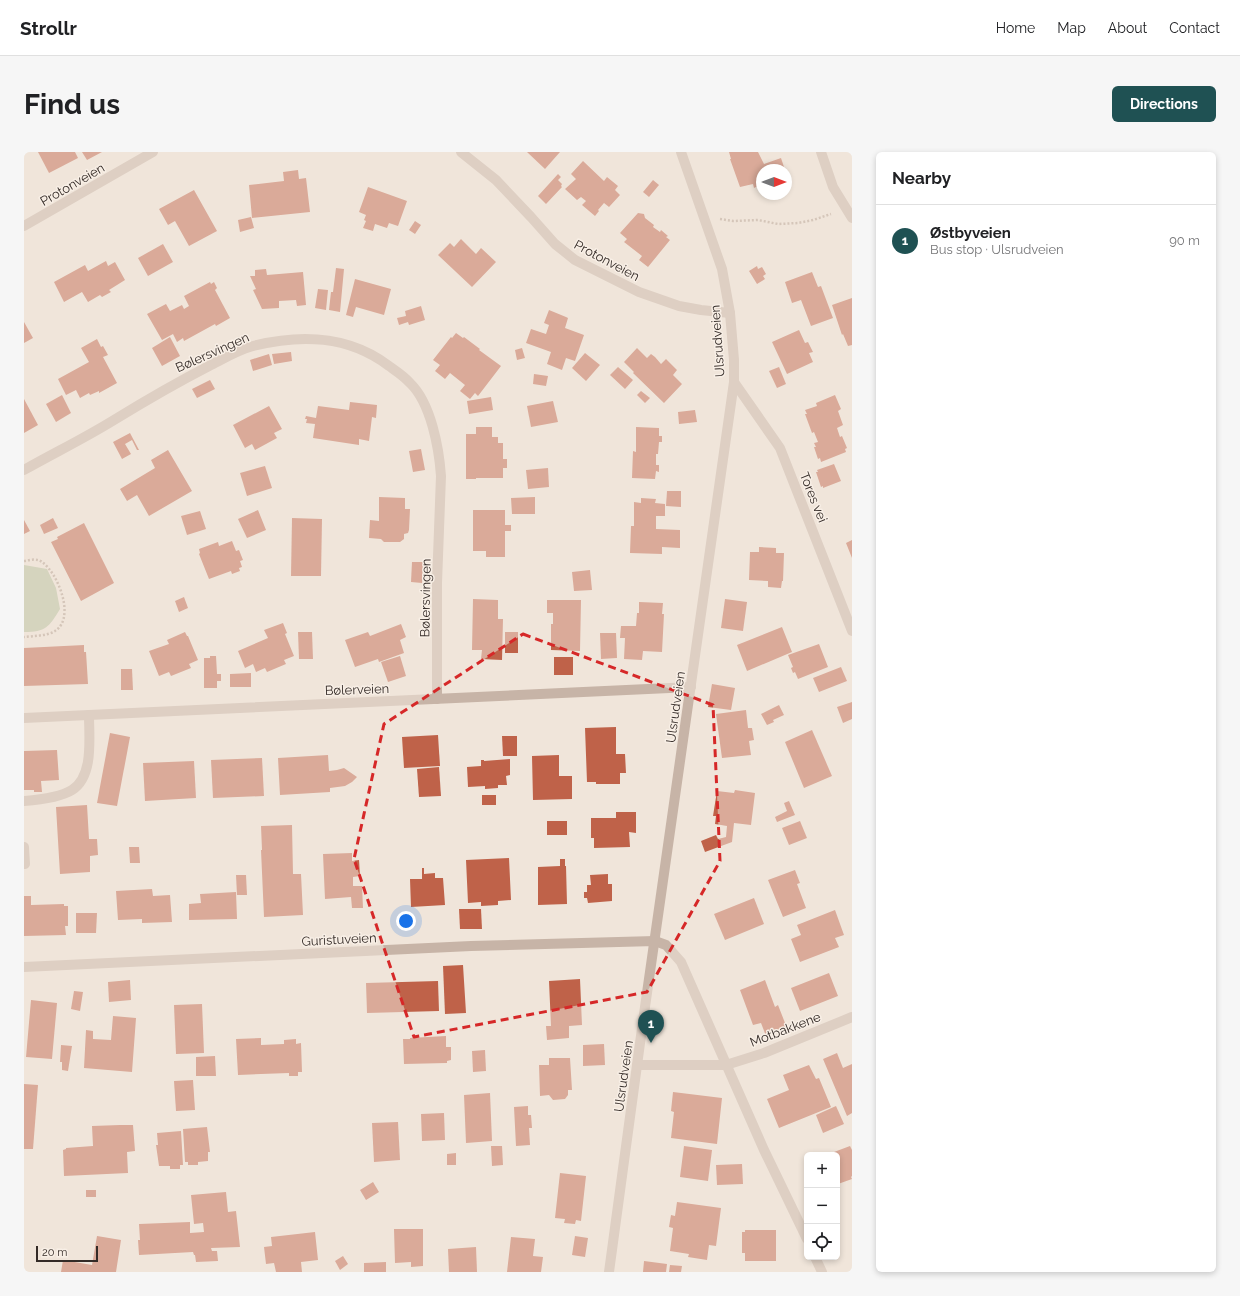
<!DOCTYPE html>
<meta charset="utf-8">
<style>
:root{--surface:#fff;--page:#f6f6f6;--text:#202124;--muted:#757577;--line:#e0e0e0;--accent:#1f5153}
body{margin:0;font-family:Raleway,sans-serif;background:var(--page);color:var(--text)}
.controls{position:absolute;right:12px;bottom:12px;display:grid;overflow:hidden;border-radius:6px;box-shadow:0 2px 6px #0003}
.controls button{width:36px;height:36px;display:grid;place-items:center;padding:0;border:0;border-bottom:1px solid var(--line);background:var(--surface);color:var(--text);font:20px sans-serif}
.compass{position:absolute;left:732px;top:12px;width:36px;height:36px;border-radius:50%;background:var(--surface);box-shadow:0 2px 6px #0003;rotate:90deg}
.scale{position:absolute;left:12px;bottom:10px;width:62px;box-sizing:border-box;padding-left:4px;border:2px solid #342b27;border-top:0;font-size:11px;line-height:14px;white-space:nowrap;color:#342b27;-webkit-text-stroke:3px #f8efe6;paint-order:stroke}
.you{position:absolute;left:382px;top:769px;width:14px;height:14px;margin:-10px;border:3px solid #fff;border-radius:50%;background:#1a73e8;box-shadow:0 0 0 6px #1a73e833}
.badge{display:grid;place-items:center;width:26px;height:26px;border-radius:50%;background:var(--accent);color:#fff;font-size:13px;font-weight:700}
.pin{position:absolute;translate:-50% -33px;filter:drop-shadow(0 1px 2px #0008)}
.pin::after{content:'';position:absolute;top:21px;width:14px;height:12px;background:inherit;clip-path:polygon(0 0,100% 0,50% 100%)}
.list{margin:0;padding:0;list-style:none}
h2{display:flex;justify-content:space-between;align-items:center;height:52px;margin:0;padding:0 16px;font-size:17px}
h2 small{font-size:13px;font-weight:400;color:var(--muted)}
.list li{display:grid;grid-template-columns:26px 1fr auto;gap:12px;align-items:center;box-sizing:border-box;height:72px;padding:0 16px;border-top:1px solid var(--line)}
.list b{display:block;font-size:15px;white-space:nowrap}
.list p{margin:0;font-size:13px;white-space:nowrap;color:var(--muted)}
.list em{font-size:13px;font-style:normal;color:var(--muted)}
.icon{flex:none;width:22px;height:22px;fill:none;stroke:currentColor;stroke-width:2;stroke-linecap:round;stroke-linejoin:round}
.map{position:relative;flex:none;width:828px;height:1120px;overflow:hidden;border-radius:6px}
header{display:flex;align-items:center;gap:24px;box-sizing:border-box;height:56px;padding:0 20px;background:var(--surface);border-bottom:1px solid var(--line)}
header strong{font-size:19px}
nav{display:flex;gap:22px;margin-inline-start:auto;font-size:14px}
.intro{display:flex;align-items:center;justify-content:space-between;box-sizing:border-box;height:96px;padding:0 24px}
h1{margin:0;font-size:28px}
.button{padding:10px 18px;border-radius:6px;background:var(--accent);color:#fff;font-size:14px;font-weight:700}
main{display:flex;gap:24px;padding:0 24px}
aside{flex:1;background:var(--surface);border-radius:6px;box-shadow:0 2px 6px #0003}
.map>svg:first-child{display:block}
</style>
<header>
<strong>Strollr</strong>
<nav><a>Home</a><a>Map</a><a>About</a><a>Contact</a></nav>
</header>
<div class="intro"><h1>Find us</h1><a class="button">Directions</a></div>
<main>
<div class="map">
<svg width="828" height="1120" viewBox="0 0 828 1120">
<rect width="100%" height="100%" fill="#f0e5da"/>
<!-- green -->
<path fill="#b3be9b" d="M0,413L23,417L32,436L36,457C25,475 22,480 0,480Z"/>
<!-- building -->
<g fill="#bf6249">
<path d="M14,0H51L54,6L25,21Z"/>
<path d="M58,0H78L63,8Z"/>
<path d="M503,0H536L521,17Z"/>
<path d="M705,0H734L740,12L757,6L761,18H738V28L733,30L734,34L730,36L729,32L716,35L706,7H707Z"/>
<path d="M559,9L580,29L583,25L594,34L591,38L596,43L585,55L580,51L574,58L575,59L571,64L558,53L562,49L557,45L553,48L541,37L552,27L547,22Z"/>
<path d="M274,18L275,27L282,26L286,60L228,66L225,33L260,29L259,20Z"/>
<path d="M534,22L537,25L534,28L538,32L537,34L538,35L522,52L514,44Z"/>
<path d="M629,28L635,33L625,45L619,40Z"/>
<path d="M344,35L383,49L374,74L365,71L363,76L351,72L349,79L339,76L342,69L340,68L342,63L335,60Z"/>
<path d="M170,38L193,79L165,94L151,69L144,73L135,57Z"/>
<path d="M614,61L620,62L621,66L630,73L629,75L636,80L637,78L644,84L642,85L646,88L624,115L615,108L618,104L600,90L603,87L596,81Z"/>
<path d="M227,65L230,76L216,80L214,68Z"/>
<path d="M391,69L397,73L391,82L385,78Z"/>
<path d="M437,87L452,102L457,96L472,110L448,135L414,103L426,91L430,95Z"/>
<path d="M139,92L149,110L124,124L114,106Z"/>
<path d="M82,109L84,114L91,110L101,128L85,138L87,140L78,145L76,143L64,150L58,140L40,150L30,130L61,113L64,119Z"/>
<path d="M733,114L734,117L738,115L742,122L739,124L741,127L733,132L725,119Z"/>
<path d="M312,116L320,117L316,160L305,158L307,140H309Z"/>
<path d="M242,117L243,123L279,120L282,153L273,154L272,148L255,149V156L238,157L229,138L232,137L226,124H231V118Z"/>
<path d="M788,120L794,135L797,134L809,166L787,174L777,148L768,151L761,130Z"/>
<path d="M331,127L367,137L360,163L332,155L329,165L322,163Z"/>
<path d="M186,130L187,132L190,130L193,136L191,138L206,166L192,174L191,172L160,189L159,186L153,190L149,182L138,188L123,162L142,152L146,159L158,153L160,157L165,154L160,144Z"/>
<path d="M294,137L304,138L302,158L291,156Z"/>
<path d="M828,146V193L824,194L819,182L818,183L808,153Z"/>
<path d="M397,154L401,168L385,173L384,170L375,173L373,166L382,164L381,159Z"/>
<path d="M525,158L542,165L544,166L541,176L560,183L551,209L542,206L538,218L523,212L527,200L502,191L507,177L522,182L525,173L520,171Z"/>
<path d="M0,170L9,186L0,191Z"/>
<path d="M775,178L781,191L784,190L789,200L785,201L789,210L763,222L748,190Z"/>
<path d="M432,181L439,186L440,185L456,197L455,198L477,214L454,244L451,241L446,247L436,239L441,233L426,221L421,227L411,219L416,213L409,208L427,185L428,186Z"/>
<path d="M146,185L156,204L138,214L128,196Z"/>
<path d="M73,187L77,195L79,194L84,203L79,205L93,231L75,241V239L66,243L65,241L56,246L52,238L42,243L34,227L65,210L57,196Z"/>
<path d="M498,196L501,206L493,208L491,198Z"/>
<path d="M613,196L623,206L627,202L631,205L637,212L642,207L653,218L649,223L658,232L640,251L609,221L610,220L600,210Z"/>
<path d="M267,200L268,209L250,212L248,202Z"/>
<path d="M561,201L576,213L562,229L548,216Z"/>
<path d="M245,202L248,213L229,219L226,208Z"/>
<path d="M594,215L609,228L601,237L586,223Z"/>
<path d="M755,215L762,232L753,236L745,219Z"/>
<path d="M510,222L524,224L522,234L509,232Z"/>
<path d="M186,228L191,237L173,246L168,237Z"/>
<path d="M617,239L626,246L621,251L613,243Z"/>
<path d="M38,243L47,261L32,270L22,252Z"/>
<path d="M811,243L817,257L814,259L819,273L813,276L816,285L818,284L823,296L821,297L822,300L797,310L796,306L794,307L790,295H792L790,291L794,290L790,280L788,281L781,262H783L781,258L793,254L792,251Z"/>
<path d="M467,245L469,258L445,262L443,249Z"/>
<path d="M0,247L14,273L0,281Z"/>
<path d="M529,249L534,270L507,275L503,254Z"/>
<path d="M326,250L353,253L352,266L348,265L345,289L335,287V293L289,286L291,272L282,271L283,267H281L282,264L292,266L294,254L325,258Z"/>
<path d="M245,254L258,277L250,281L253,286L231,298L228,292L221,296L209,273Z"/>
<path d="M671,258L673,270L655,272L654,260Z"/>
<path d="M452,275H468V285H474V291H479V307H483V316H479V326H452V327H442V282H452Z"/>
<path d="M612,275L635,276V284H638V290H635L634,302H632V313H635V320L632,319L631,327L608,326L609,299L612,300Z"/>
<path d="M106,281L115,298H113L108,288L101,292L107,302L98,307L89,290Z"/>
<path d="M397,297L401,318L389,320L385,299Z"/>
<path d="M144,298L168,339L125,364L113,343L103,349L96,337L131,316L127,308Z"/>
<path d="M810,312L817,329L799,336V334L797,335L792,320H794L793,318Z"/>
<path d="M241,314L248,336L223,344L216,321Z"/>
<path d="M524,316L525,335L504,337L502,318Z"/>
<path d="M643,339H657V355L642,354Z"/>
<path d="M355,345L381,346V357H386L385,378L384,381L380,382V387L376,390H360L357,387L345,386L346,368L355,369Z"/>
<path d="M511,345V362H488L487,346Z"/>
<path d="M617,346L632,347L631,351L641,352V364H632V377L656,378V396L638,395V402L606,401L607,374H610V350L617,351Z"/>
<path d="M234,358L242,378L223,386L214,367Z"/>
<path d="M449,358H481V373H487V379H475H481V405H462V399H449Z"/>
<path d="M176,359L182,377L163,383L157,364Z"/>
<path d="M29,366L34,376L20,382L16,373Z"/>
<path d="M268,366L298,367L297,424H267Z"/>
<path d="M0,368L6,379L0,382Z"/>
<path d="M60,371L90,431L57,449L27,390L34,387L33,385Z"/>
<path d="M828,388V406L822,391Z"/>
<path d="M208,389L212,399L215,398L219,408L216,409L218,415L215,416L216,419L208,422L207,419L185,427L175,402L176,401L175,397L194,390L195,394Z"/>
<path d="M735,395L752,396V401H760L759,429H758L757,436L744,435V429L725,428L726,400H735Z"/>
<path d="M388,410H399L398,431L387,430Z"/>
<path d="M566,418L568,438L550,439L548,420Z"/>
<path d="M160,445L164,456L155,460L151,449Z"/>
<path d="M449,447L474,448V467H479L478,508L457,507L458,498H448Z"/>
<path d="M701,447L723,450L719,479L697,476Z"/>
<path d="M523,448H557L556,499L527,498V472H529V461H523Z"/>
<path d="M615,450L639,451L638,462H640L638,500L619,499L618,508L600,507L601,486H596L597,474H612L613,461H615Z"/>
<path d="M259,471L263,481L261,482L270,504L260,508L262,512L243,520L241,516L232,520L229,512L221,516L214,499L244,486L240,478Z"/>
<path d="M377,472L382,485L376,488L380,501L355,510L354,507L331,515L321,488L344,480L346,484Z"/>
<path d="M758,475L768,500L723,519L713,493Z"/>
<path d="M161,480L163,484H164L174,508L165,512L167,516L147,524L145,520L135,524L125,499L145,492L143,488Z"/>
<path d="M274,480H288L289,507H275Z"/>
<rect x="481" y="480" width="13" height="21"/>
<path d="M576,481H592L593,506L577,507Z"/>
<path d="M795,492L804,515L774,527L771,520L769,521L767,516L769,515L764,503Z"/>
<path d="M60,493V500H62L64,532L0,534V496Z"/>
<path d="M186,504H192L193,522H197V529H193V536H180V506H186Z"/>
<path d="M376,504L382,524L364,530L357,510Z"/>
<rect x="530" y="505" width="19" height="18"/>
<path d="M817,515L823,529L795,540L789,526Z"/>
<path d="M97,517H108L109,538H97Z"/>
<path d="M227,521V535H206V522Z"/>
<path d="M688,532L711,536L707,558L684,555Z"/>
<path d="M828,550V567L819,571L813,555Z"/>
<path d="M755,553L760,563L749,568L750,570L743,573L737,562Z"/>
<path d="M722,558L724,576H728L730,588L725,589L727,603L698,606L692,562Z"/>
<path d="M592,575V602H601L602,621H596V632H572V630H563L561,576Z"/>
<path d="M788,578L808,624L780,636L761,590Z"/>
<path d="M86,581L106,585L93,654L73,651Z"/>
<path d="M414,583L416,614L380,616L378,585Z"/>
<path d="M478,584H493V604H479Z"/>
<path d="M33,598L35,628L17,629L18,640H10V638H0V599Z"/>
<path d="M304,603L305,619L313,618L320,616L333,625L328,630L321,634L306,636V640L256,643L254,606Z"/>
<path d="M535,603V624H548V647L509,648L508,604Z"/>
<path d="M238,606L240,644L189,646L187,608Z"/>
<path d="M486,607V623L482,624L483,633H474V636L461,637V634L444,635L443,615L457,614V608H460V609Z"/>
<path d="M170,609L172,646L121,649L119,611Z"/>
<path d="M415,615L417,644L395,645L393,617Z"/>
<path d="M711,638L731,641L727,673L710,671L708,690L681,700L677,689L692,683L694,687L702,685L703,674L691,672L692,664H689L693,639L710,641Z"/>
<rect x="458" y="643" width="14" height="10"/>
<path d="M765,649L771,663L753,670L751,665L763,659L760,651Z"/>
<path d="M63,653L65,687H73L74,703L66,704V720L36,722L32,655Z"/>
<path d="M592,660H612V681L605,680L606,695L570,696V686H567V666H592Z"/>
<rect x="523" y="669" width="20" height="14"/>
<path d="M776,669L783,686L765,693L758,676Z"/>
<path d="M268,673L269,722H277L279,763L240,765L237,698H238L237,674Z"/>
<path d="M105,695H115L116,711H106Z"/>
<path d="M328,701V709L335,708L336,724L329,725V734H338L339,756H328L327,745L301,747L299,702Z"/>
<path d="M485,706L487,748L474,749V753L457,754V750L444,751L442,708Z"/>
<path d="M536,707H541V714H542L543,752L514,753V715L536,714Z"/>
<path d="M398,716H400V722L411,721V726H419L421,753L387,755L386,727H398Z"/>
<path d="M771,718L776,731L773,732L782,756L759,765L744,728Z"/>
<path d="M584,722V732H588V749L564,751L563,746H560V740H563V733H567L566,723Z"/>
<path d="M212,723H222L223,743H213Z"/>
<path d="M128,737L129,744L146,743L148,770L118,771V767L94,768L92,739Z"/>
<path d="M212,740L213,767L165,768V752L177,751L176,742Z"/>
<path d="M0,744H7V753L40,752V754H44V774H41L42,783L0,784Z"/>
<path d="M730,746L740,772L701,788L690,762Z"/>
<path d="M435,757H457L458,777H436Z"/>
<path d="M811,758L820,783L811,786L815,795L776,810L767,787L777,783L773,773Z"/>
<path d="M52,761H73L72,781H52Z"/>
<path d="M439,813L442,861L421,862L419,814Z"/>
<path d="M805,821L814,844L776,859L767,836Z"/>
<path d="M556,827L558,873L545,874V886L523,888L522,874H527L525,829Z"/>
<path d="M106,828L107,848L85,850L84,830Z"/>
<path d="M741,828L751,855L754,853L763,876L742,884L737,871L729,873L716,838Z"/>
<path d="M414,829L415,859L343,861L342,831Z"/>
<path d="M50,839L59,840L56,859L47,857Z"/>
<path d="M7,848L33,851L28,907L2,905Z"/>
<path d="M178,852L180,901L152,902L150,853Z"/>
<path d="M89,864L112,866L108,920L60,916L62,878L69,879V887L87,888Z"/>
<path d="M422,884V895H427V908L423,909V911L380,912L379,887H386V886Z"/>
<path d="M237,886V893L260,892V888L272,887V892L277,891L278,920H274V924H265V921L214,923L212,887Z"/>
<path d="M580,892L581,913L559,914V893Z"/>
<path d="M37,893L48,894L44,919L38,918V910H36Z"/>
<path d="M461,898L462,919L449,920L448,899Z"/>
<path d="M813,901L819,916L828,912V961L823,964L799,907Z"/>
<path d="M191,904L192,924H172V905Z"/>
<path d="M525,906H546L548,938H544V943L541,947L529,948L525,943L516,944L515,913H525Z"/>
<path d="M785,913L792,927L795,926L807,955L755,976L743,947L765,938L759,923Z"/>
<path d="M169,928L171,958L152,959L150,929Z"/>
<path d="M0,932L14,933L9,997H0Z"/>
<path d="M649,940L698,946L693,992L647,986L650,960L647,959Z"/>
<path d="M466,941L468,989L442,991L440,943Z"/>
<path d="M504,954V963H507L508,976H505L506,993L492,994L490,955Z"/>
<path d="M812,954L820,972L799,981L792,963Z"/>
<path d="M420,961L421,988L398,989L397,962Z"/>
<path d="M374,970L376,1008L350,1010L348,971Z"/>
<path d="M96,973H109L111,999L103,1000L104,1021L40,1024L39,998L42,997V996L69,994L68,974Z"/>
<path d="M183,975L186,1000H184V1009L174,1010V1013H164V1010H161L159,977Z"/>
<path d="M157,979L159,1013H156V1017H146V1014H135L132,993H134L133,981Z"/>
<path d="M467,994H478L479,1013L468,1014Z"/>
<path d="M660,994L688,998L684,1029L656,1025Z"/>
<path d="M826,994L828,998V1024L827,1025L828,1027L814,1032L813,1029V1003H802Z"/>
<path d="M432,1001V1013H423V1002Z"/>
<path d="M718,1012L719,1032L693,1033L692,1013Z"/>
<path d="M536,1021L562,1024L557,1069L552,1068L551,1072L540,1071L541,1067L531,1066Z"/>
<path d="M349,1030L355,1040L342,1048L336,1038Z"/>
<rect x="62" y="1038" width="10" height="7"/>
<path d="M202,1040L204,1060L212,1059L216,1095L187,1096L188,1099H193L194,1109L172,1110L171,1103H170L169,1100L115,1103L114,1088H116L115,1072L166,1070V1081L180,1080L179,1071L170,1072L167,1043Z"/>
<path d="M653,1050L697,1056L692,1094L685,1093L683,1108L664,1105L665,1102L646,1099L649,1076L645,1075L647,1063L651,1064Z"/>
<path d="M370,1077H399V1114L387,1115V1110L371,1111Z"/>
<path d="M721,1078H752V1109H721V1101H718V1080H721Z"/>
<path d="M291,1080L294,1108L277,1110L278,1120H252L250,1111L242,1112L240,1095L248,1094L247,1085Z"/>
<path d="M73,1084L97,1088L92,1120H37L39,1108L68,1113Z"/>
<path d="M551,1084L564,1086L561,1105L548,1103Z"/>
<path d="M487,1085L511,1087L509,1104L519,1105L517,1120H483Z"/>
<path d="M452,1095L453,1120H425L424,1097Z"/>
<path d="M319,1104L324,1112L316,1118L311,1109Z"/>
<path d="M620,1109L643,1112L642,1120H619Z"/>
<path d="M362,1110V1120H340V1111Z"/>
<path d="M646,1113L658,1114L657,1120H645Z"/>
</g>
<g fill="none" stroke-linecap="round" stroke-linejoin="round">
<!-- path -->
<g stroke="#b39f91" stroke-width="2.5" stroke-dasharray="2 2" stroke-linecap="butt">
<path d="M696,67L709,69L734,68L754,72L774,71L789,68L807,62"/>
<path d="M0,409C6,408 13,406 18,410C34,421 52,466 31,479C23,484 9,484 0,485"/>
</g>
<!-- service -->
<g stroke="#c7b4a7" stroke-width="10">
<path d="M710,230L756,296L828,479"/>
<path d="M0,649C13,648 37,645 48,638C70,624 65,586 65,563"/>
<path d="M0,695L1,712"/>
<path d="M613,913H702L740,901L828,865"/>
</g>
<!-- minor -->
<g stroke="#c7b4a7" stroke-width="10">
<path d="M437,0L472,28L507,65L531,92L551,108L615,140L655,154L677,158L706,161"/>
<path d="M797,0L809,35L828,66"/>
<path d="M0,74L129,0"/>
<path d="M0,318C30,301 61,286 90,268C121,249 152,231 185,214C199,207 214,198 229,194C277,182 324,183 365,214C372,219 380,224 386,231C407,251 415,296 417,324L413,431V547"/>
<path d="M0,566L667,535"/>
<path d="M0,815L447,794L631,789L642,793L657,810L740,998L783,1087"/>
<path d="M791,1105L798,1120"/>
<path d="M585,1120L619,869L710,230V208L706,161L698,117L657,0"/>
</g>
</g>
<!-- marked area -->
<path d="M0 0H828V1120H0ZM499,482L689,553L696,709L623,840L390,885L330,707L360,572Z" fill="#f0e5da" fill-opacity=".55" fill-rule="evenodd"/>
<path fill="none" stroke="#d62828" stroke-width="3" stroke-dasharray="8 5" stroke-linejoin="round" d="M499,482L689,553L696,709L623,840L390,885L330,707L360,572Z"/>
<g text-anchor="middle" stroke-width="3" stroke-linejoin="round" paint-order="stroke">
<!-- street labels -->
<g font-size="13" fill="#342b27" stroke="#f8efe6">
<text transform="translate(48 32) rotate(-30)" y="5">Protonveien</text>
<text transform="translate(583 108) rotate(28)" y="5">Protonveien</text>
<text transform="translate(693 189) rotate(-94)" y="5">Ulsrudveien</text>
<text transform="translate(188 200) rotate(-24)" y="5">Bølersvingen</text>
<text transform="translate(790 345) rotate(68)" y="5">Tores vei</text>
<text transform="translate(401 446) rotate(-89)" y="5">Bølersvingen</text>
<text transform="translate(333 537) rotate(-2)" y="5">Bølerveien</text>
<text transform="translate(651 555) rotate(-82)" y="5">Ulsrudveien</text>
<text transform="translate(315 787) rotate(-3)" y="5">Guristuveien</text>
<text transform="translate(761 877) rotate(-21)" y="5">Motbakkene</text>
<text transform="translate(599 924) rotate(-82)" y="5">Ulsrudveien</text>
</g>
</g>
</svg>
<div class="controls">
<button>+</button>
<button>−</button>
<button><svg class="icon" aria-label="locate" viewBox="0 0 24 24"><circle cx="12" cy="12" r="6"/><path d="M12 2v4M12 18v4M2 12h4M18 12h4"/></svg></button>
</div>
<svg class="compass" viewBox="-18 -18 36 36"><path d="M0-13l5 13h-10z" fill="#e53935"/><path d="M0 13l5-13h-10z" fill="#757577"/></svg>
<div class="scale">20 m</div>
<div class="you"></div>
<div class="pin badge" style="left:627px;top:891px">1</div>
</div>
<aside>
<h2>Nearby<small></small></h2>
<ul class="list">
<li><span class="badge">1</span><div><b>Østbyveien</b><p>Bus stop · Ulsrudveien</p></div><em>90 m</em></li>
</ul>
</aside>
</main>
